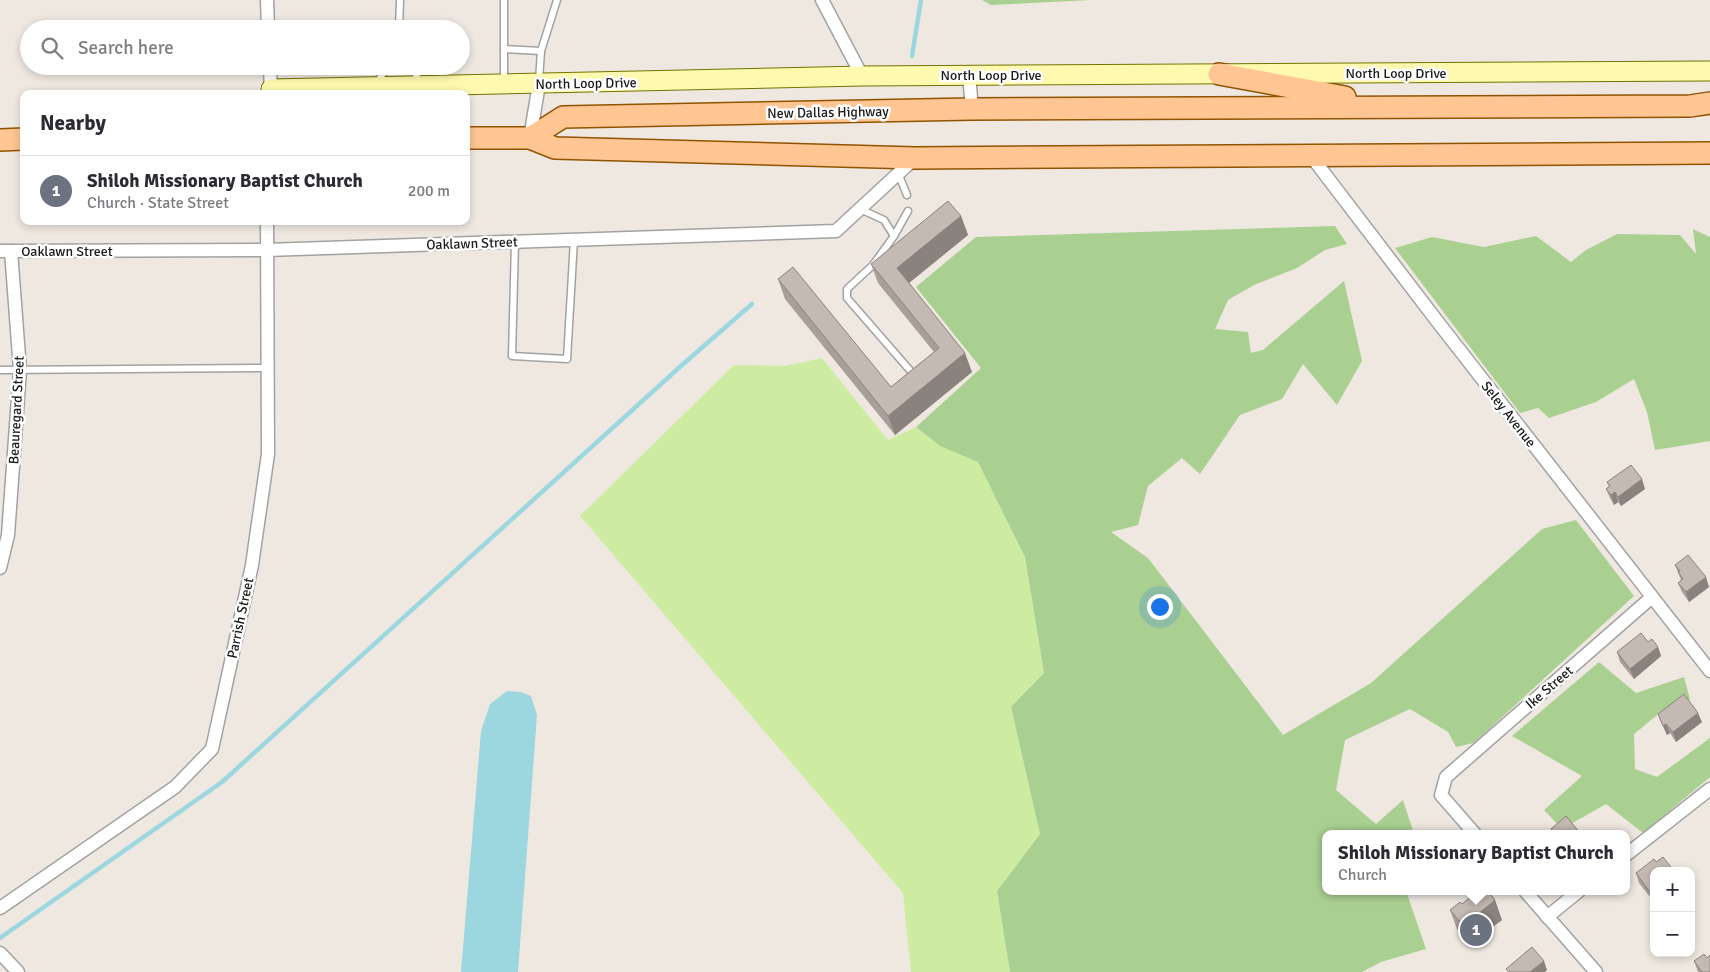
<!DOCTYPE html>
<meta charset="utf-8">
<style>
:root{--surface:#fff;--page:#f2f2f3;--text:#2b2b33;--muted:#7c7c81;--line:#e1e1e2;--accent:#c60015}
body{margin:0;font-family:Signika,sans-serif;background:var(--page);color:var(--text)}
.controls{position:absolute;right:15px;bottom:15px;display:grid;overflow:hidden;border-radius:10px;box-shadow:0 2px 8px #0003}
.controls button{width:45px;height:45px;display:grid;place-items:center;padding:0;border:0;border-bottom:1px solid var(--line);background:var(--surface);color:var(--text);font:25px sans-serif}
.you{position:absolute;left:1159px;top:606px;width:18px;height:18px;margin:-12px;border:4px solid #fff;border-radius:50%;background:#1a73e8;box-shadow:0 0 0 8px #1a73e833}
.badge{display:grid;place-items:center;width:32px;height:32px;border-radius:50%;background:var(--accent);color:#fff;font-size:16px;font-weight:700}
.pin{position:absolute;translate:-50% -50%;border:2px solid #fff;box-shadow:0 1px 5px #0006}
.popup{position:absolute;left:1322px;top:830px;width:308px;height:65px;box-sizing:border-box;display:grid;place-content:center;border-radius:10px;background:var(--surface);filter:drop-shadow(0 1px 4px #0005);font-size:16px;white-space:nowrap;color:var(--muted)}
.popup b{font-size:19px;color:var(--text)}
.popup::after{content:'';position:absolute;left:50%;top:100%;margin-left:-10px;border:10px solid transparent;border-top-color:var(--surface)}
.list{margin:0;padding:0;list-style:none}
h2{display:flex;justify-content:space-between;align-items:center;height:65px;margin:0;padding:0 20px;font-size:21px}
h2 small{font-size:16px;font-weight:400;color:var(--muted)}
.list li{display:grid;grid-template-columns:32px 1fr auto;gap:15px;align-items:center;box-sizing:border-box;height:70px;padding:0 20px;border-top:1px solid var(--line)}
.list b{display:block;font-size:19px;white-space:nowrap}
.list p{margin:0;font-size:16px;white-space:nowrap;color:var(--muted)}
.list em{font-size:16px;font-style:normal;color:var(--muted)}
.icon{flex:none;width:28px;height:28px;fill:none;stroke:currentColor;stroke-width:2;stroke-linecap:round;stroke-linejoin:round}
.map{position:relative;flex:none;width:1710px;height:972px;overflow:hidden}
.search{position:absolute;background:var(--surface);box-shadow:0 2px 8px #0003;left:20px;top:20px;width:450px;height:55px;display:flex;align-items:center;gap:12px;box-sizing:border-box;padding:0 18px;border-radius:28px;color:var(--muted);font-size:19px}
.panel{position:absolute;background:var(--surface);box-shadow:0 2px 8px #0003;left:20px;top:90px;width:450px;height:135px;border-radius:10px}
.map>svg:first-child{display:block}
</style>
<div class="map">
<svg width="1710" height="972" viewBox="0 0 1710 972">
<rect width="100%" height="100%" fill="#eee8e0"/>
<!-- grass -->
<path fill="#ceeca1" d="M822,358L888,440L916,427L940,446L978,461L1025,557L1044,673L1011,707L1040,834L997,891L1010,972H911L903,893L580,516L734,365L785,366Z"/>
<!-- forest -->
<g fill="#aad091">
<path d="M982,0H1091L991,5Z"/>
<path d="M1335,226L1347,244L1325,250L1297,268L1254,285L1228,300L1215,329L1248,332L1251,353L1263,350L1344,281L1362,361L1337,405L1303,364L1282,399L1240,415L1200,474L1182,458L1148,486L1138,525L1111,532L1148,558L1283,735L1371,683L1542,529L1576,520L1634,596L1474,743L1456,747L1448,732L1410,709L1345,740L1336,790L1376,824L1403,800L1414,834H1326V891H1406L1426,949L1381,962L1362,972H1010L997,891L1040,834L1011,707L1044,673L1025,557L978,462L940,446L916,427L981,368L916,287L976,237Z"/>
<path d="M1693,229L1710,237V441L1655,450L1647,412L1634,379L1596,402L1549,418L1538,408L1520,413L1395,248L1432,237L1484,247L1536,236L1571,262L1586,250L1617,234L1680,235L1696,254Z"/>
<path d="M1599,662L1636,693L1684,677L1690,699L1662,711L1634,734L1635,769L1657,777L1710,738V777L1643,833L1606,804L1562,829L1544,810L1582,776L1512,736Z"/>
</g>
<!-- water -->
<path fill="#9cd7df" d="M507,691L521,692L531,696L537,715L518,972H461L481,731L490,704Z"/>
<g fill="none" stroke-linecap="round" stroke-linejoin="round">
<!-- stream -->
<g stroke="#9cd7df" stroke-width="4.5">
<path d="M912,56L921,0"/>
<path d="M0,938L222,782L682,365L752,304"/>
</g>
<defs>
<g id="lane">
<path d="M504,0V83"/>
<path d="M399,29L400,0"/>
<path d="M504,49L541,51"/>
<path d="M411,66L420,82"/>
<path d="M539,81L541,51L557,0"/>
<path d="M376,84L388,66"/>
<path d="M898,173L907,195"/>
<path d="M860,209L884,220L894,236L873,265L847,289V298L914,375"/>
<path d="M894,236L908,211"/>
<path d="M515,242L512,356L567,359L574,240"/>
<path d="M0,370L267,368"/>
</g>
<g id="street">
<path d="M267,0L268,29"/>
<path d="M822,0L862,76"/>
<path d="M270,66L271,94"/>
<path d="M969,75L972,109"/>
<path d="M530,138L539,84"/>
<path d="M1311,156L1437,321L1710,671"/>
<path d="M0,251L266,250L836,231L915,158"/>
<path d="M0,568L8,535L20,370L11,251"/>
<path d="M1475,834L1441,795L1446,777L1652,597"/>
<path d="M1626,855L1710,789"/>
<path d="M1525,891L1596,972"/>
<path d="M0,908L175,787L212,749L252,565L268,454L267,221"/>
<path d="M1547,917L1579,891"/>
<path d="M0,953L18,972"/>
</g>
<path id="secondary" d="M271,89L862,76L1710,71"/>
<g id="primary">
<path d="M1219,74L1345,97"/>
<path d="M466,138H530L555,148L915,158L1710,153"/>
<path d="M530,138L563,117L972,109L1690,106L1710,103"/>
<path d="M0,140L24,139"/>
</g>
</defs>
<!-- lane casing -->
<use href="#lane" stroke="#a2a2a2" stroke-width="9"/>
<!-- street casing -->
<use href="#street" stroke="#a2a2a2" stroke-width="15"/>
<!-- secondary casing -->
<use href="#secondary" stroke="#747400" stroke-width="21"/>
<!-- primary casing -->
<use href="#primary" stroke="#925300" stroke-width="24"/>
<!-- lane -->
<use href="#lane" stroke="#fff" stroke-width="6"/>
<!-- street -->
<use href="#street" stroke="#fff" stroke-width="12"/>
<!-- secondary -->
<use href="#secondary" stroke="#fdf9ae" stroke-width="19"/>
<!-- primary -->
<use href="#primary" stroke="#ffc593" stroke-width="21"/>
</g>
<!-- wall -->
<g fill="#a99f9a">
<path d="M961,216L968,235L909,283L972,372L895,435L785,299L778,279L891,387L934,352L878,283L871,264Z"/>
<path d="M1607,482L1645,489L1621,506L1618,502L1614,505L1610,498L1606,489L1609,486Z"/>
<path d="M1675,565L1709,587L1689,602L1682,592L1678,583L1681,580Z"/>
<path d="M1648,642L1658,647L1661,656L1634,679L1620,662L1617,652Z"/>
<path d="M1658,714L1702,722L1676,742L1670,733L1667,735Z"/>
<path d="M1656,862L1654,871V902L1639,883L1636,873Z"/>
<path d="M1462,904L1502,920L1479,937L1480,940L1472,947L1457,929L1450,910Z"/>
<path d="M1707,958L1710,972H1698L1694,961Z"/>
</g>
<!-- shaded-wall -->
<g fill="#8a827d">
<path d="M961,216L968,235L904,287L897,268Z"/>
<path d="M965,353L972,372L895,435L888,416Z"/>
<path d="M1642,479L1645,489L1621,506L1618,497Z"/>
<path d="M1615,492L1618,502L1614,505L1611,495Z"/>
<path d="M1706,577L1709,587L1689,602L1686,592Z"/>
<path d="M1658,647L1661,656L1634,679L1630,669Z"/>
<path d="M1698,713L1702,722L1676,742L1673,732Z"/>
<path d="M1666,724L1670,733L1667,735L1663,726Z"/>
<path d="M1495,900L1502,920L1479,937L1480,940L1472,947L1465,928L1472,919Z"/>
<path d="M1544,961L1547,970L1545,972H1530Z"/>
</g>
<!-- building -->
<g fill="#c5b9b3" stroke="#8a827d">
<path d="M948,201L961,216L897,268L965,353L888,416L778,279L793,267L891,387L939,348L871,264Z"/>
<path d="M1631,465L1642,479L1618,497L1615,492L1611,495L1606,489L1610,486L1607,482Z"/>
<path d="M1688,555L1706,577L1686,592L1678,583L1683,579L1678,572L1680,571L1675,565Z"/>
<path d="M1641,633L1648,642L1652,639L1658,647L1630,669L1617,652Z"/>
<path d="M1684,694L1698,713L1673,732L1666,724L1663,726L1658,714Z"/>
<path d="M1566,816L1581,834H1555L1551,829Z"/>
<path d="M1663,857L1674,871H1654V894L1652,895L1636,873L1654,859L1656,862Z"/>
<path d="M1478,891H1488L1495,900L1472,919L1473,921L1465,928L1450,910L1460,902L1462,904Z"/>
<path d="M1532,947L1544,961L1530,972H1509L1506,969Z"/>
<path d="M1704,954L1707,958L1710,955V972H1702L1694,961Z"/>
</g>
<g text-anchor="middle" stroke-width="5" stroke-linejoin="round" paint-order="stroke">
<!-- street labels -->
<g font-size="14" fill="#1b1b1b" stroke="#fff">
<text x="1396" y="78">North Loop Drive</text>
<text x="991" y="80">North Loop Drive</text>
<text transform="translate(586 83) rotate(-1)" y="5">North Loop Drive</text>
<text transform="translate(828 112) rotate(-1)" y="5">New Dallas Highway</text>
<text transform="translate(472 243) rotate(-2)" y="5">Oaklawn Street</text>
<text x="67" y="256">Oaklawn Street</text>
<text transform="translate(16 410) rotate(-87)" y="5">Beauregard Street</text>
<text transform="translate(1509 414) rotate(52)" y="5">Seley Avenue</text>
<text transform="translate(240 618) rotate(-78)" y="5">Parrish Street</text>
<text transform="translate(1549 687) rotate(-41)" y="5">Ike Street</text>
</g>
</g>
</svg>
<div class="controls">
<button>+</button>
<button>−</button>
</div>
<div class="you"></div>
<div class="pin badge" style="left:1476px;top:930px;background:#6b7280">1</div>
<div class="popup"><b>Shiloh Missionary Baptist Church</b>Church</div>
<div class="search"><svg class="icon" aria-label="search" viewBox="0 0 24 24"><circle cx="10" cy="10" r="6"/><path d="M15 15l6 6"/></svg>Search here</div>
<section class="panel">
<h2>Nearby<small></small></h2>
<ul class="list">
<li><span class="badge" style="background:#6b7280">1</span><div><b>Shiloh Missionary Baptist Church</b><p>Church · State Street</p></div><em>200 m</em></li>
</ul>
</section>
</div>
